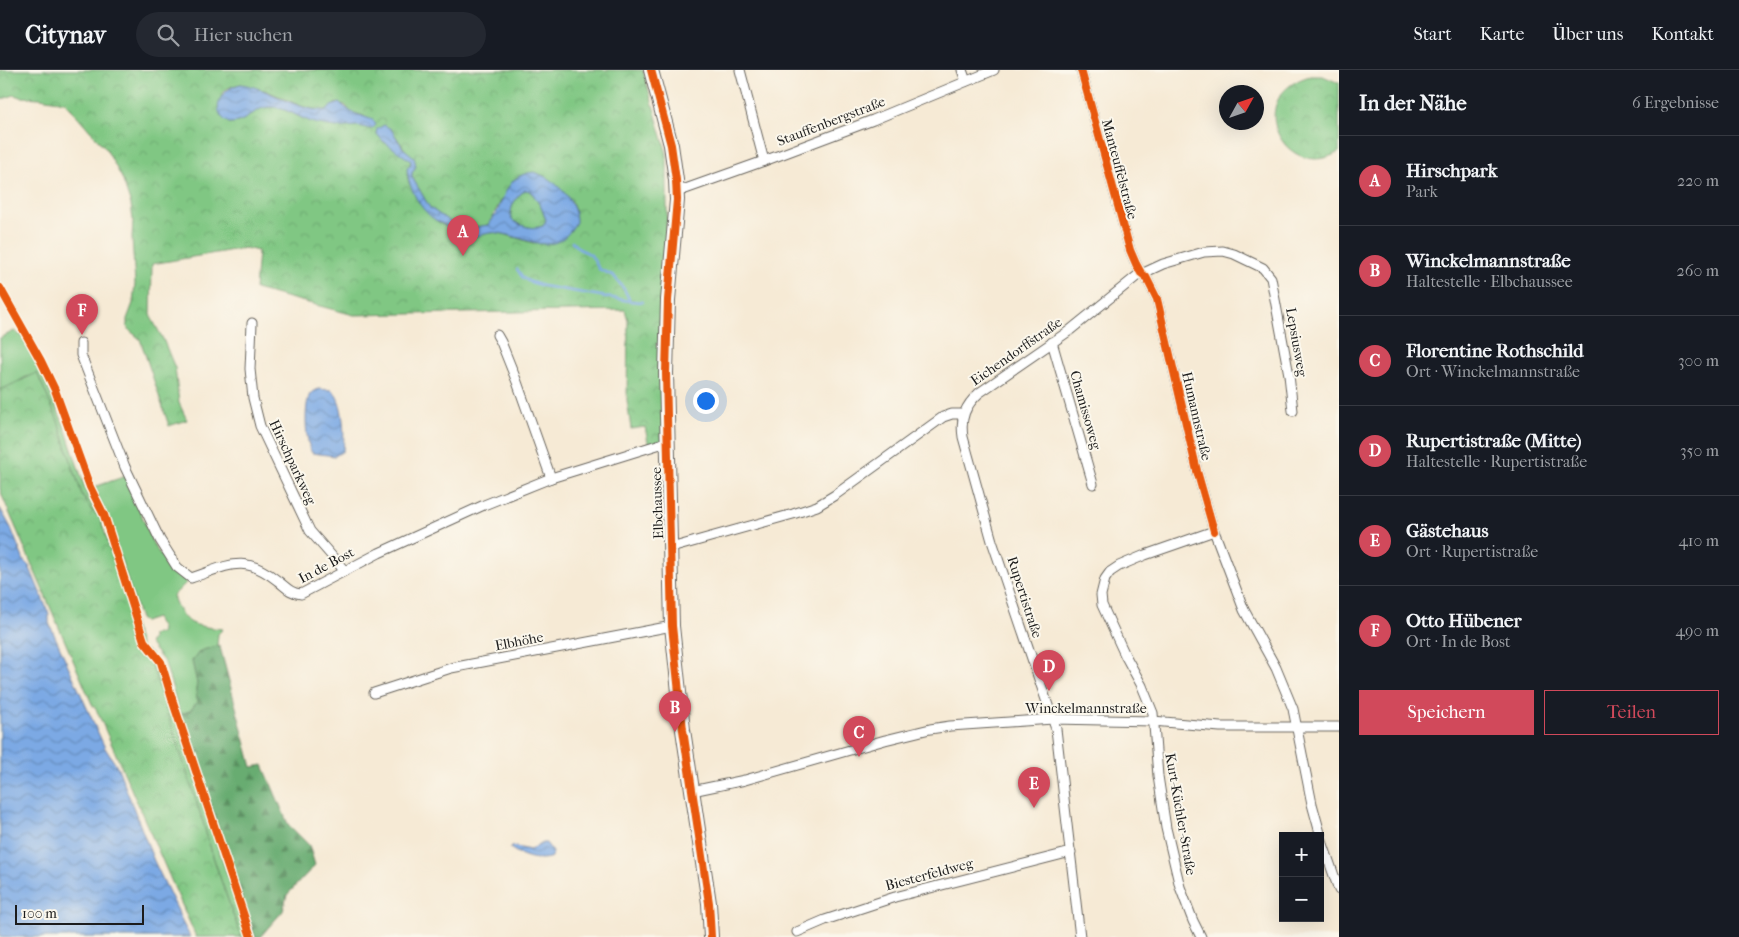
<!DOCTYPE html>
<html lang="de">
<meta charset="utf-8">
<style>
:root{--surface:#171b24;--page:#242831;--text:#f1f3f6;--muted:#9ea1a6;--line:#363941;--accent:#d1495b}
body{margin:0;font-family:"IM FELL French Canon",serif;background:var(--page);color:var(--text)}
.controls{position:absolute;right:15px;bottom:15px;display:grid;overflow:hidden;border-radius:0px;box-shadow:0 5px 20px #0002}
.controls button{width:45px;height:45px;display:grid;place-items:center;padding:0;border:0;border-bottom:1px solid var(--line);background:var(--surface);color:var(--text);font:25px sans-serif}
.compass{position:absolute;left:1219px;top:15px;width:45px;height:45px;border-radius:50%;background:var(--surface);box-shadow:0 5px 20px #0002;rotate:50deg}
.scale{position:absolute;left:15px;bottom:12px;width:129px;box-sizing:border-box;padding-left:5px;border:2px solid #1c1c1c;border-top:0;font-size:14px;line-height:18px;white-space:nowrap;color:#1c1c1c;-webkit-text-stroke:4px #fbf7ec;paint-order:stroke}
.you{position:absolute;left:705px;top:330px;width:18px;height:18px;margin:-12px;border:4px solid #fff;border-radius:50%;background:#1a73e8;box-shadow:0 0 0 8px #1a73e833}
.badge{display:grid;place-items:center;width:32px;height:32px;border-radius:50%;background:var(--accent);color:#fff;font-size:16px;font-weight:700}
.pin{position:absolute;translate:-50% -41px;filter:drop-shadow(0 1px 2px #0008)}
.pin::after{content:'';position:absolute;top:26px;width:18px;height:15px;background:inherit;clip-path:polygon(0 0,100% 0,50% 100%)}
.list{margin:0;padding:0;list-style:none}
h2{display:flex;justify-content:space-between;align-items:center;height:65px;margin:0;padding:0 20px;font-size:21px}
h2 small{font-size:16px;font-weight:400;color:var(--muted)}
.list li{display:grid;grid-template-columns:32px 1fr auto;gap:15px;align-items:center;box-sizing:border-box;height:90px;padding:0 20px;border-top:1px solid var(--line)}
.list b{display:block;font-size:19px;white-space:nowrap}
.list p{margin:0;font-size:16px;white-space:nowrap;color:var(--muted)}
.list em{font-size:16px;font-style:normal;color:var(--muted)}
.actions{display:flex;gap:10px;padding:15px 20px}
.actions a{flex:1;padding:11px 0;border:1px solid var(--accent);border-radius:0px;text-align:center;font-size:18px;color:var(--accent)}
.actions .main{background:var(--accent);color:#fff}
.icon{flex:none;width:28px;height:28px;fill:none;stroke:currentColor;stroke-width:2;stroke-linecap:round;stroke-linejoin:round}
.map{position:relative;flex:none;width:1339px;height:867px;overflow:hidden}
header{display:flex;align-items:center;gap:30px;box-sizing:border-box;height:70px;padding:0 25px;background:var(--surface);border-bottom:1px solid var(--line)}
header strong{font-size:24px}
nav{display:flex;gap:28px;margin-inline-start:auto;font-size:18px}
.search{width:350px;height:45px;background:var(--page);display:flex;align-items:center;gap:12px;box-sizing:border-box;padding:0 18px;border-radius:28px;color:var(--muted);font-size:19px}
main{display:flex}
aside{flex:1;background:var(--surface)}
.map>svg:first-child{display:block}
</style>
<header>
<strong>Citynav</strong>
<div class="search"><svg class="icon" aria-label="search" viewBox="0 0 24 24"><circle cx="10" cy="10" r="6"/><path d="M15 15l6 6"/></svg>Hier suchen</div>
<nav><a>Start</a><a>Karte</a><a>Über uns</a><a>Kontakt</a></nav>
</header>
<main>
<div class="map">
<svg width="1339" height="867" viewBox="0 0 1339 867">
<defs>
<pattern id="forest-firs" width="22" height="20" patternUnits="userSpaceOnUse" patternTransform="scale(1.25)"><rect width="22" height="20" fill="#68ac71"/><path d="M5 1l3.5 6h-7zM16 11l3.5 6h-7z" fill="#558b5c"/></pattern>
<pattern id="park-crowns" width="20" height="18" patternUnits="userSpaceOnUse" patternTransform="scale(1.25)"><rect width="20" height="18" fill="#80c783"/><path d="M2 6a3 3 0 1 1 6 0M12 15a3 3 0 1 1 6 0" fill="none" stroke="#6eaa71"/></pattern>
<pattern id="water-waves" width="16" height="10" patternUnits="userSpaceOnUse" patternTransform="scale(1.25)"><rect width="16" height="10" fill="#7ba9e4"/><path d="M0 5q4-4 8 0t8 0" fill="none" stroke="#6489b8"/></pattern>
</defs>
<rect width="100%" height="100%" fill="#fbf7ec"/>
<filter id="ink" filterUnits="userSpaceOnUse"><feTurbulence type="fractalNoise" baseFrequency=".02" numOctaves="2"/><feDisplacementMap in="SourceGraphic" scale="10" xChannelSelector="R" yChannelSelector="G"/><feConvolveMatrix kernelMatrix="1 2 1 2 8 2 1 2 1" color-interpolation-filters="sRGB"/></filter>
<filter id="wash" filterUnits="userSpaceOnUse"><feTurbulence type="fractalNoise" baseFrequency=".0096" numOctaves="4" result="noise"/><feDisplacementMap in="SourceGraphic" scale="20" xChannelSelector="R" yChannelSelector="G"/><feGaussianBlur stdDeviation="1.12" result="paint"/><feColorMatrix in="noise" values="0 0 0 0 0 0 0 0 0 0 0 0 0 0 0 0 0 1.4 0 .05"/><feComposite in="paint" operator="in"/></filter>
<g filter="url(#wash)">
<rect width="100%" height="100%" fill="#f6ead5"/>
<!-- grass -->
<g fill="#80c783" stroke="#4e7250">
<path d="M14,261L22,266L46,313L64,355L88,427L93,438L100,447L92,441L82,425L58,351L37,303L24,308L0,323V268Z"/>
<path d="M126,406L154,476L173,501L187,512L173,526C183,556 195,556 223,559L218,564L217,576L200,581L192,591L197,613L196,620L198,632L190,641L180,644L165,593L149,573L152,571V565L157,563L161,564L162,559L156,548L144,552L140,549L109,452L94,417Z"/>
<path d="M146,580L156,589L160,596L186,681L248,867H241C228,829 213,791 203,752L150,590L143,581Z"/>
</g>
<!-- forest -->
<path fill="url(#forest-firs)" stroke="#426446" d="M217,576L220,577L252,697L263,695L288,754L309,775L315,795L287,825L283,841L260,867H255L180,644L190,641L197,632L196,620L197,613L192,591L200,581Z"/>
<!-- park -->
<g fill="url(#park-crowns)" stroke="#4e7250" fill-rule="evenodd">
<path d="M0,0H643L667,84V372L649,377L645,357L631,359L627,330L628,250L625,240L354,245L255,219L258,181L245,178L152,194L151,247L163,269L175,298L179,333L187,350L169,356L140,269L129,260L127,256V249L133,233L135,214L132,168L133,150L131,135L122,108L106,79L65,32L40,28L21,27L14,25L0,30ZM241,14L267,21L301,36L321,41L328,40L336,33L345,35L351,42L364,46L374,57C369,60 366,57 360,56C355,55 349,57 344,57C335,57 323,54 314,52C299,49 286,37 270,37C254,36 248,54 229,53L221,45C220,27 219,18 241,14ZM391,59L416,96L412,103V107L430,138L455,155L469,158L488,155L502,129L543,106L556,115L566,126L572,132L575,140L573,156L561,169L533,173L497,162L470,166L461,164L435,150L423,138L409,113L407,104L411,91L406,87Z"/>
<path d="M1310,6H1323L1339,13V82C1285,114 1240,26 1310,6Z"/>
<path d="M525,120L531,121L541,137L546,150L543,156C532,160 521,156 512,150C508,138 516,127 525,120Z"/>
<path d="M37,303L58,351L82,425L92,441L100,447L142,581L150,590L203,752C213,791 228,829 241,867H196L97,641L92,634L3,428L0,419V320Z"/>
</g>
<!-- water -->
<g fill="url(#water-waves)" stroke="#4c6280" fill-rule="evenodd">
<path d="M241,14C270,18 298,43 328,40L331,36L340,33L351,42L373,50L376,55L372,59C367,59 362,56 357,56C354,56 350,57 346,57C335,58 325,55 315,53C300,49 286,37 271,37C254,36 248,54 229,53C208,41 221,18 241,14Z"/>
<path d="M384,55L391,59L403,78L414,87L416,96L412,103V107L430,138L455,155L469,158L488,155C506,136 501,105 534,102C554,108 577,130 576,152C555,191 529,167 498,163C488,161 478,168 468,166C461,164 456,161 450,158C442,153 433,150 427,143C417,133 407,113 407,98L410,96L411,91L383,71L376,63L377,59ZM525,120L531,121L541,137L546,150L543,156C532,160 521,156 512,150C508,138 516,127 525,120Z"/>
<path d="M318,319L332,320C344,331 345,365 343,381L335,386L312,383C305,372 304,335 310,324Z"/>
<path d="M0,438L11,458L24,491L29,496L49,544V553L91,647L105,678L118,698L154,791L178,841C180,850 186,858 190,867H0Z"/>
<path d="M543,773H546L553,782L552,787C538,792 522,787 510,778L512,776L530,780Z"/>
</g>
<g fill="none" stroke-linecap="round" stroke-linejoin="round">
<!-- stream -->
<g stroke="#7ba9e4" stroke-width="2.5">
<path d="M572,172L579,179L586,182L591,185L599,199L614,206L624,219L630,231"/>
<path d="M517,199L523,208L528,211L543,216L630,231L643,232"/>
</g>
</g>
</g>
<g filter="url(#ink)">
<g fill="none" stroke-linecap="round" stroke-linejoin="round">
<defs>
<g id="street">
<path d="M740,0L764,91"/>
<path d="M962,0L966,11"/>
<path d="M1081,0L1130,180L1136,194L1141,203L1146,207L1157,229L1197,401L1214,461L1244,540L1276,598L1293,639L1312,734L1323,774L1339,820"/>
<path d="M677,122L764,91L873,50L994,0"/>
<path d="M252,253L250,299L253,328L260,356L310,461L344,500"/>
<path d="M497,265L501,272L517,312L551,408"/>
<path d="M1052,272L1093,414"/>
<path d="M81,273V285L125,397L160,470L177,497L191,508C228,496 243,483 278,511C286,517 290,523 301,524L379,483L484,435L551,408L667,372"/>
<path d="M671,478L793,444L817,436L835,425L943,347L952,344H963"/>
<path d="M374,623L451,598L672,556"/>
<path d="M692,721L745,710L885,670L930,659L950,656L1053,649L1153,651L1220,657H1339"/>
<path d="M797,862L825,850L895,827L1071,782"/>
<path d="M1080,867L1056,659L992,471L963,367C960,348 965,336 979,323L1069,261L1137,206L1163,194L1204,182L1223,181L1234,184L1263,198L1271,208L1289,305L1293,341"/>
<path d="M1201,867L1193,851L1180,817L1166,758L1158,706L1153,643L1142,616L1125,585L1102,535L1101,525L1105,509L1110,502L1119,496L1145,485L1214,461"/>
</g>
<path id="secondary" d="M651,0L671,75L676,110L677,130L668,230L666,303L672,556L683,660L709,833L711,867"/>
</defs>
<!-- street casing -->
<use href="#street" stroke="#68645d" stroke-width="11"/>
<!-- secondary casing -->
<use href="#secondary" stroke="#68645d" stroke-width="16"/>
<!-- street -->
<use href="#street" stroke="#fff" stroke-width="9"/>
<!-- secondary -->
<use href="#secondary" stroke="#fff" stroke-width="14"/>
<defs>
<g id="cycleway">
<path d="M651,0L671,75L676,110L677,130L668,230L666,303L672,556L683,660L709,833L711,867"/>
<path d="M1081,0L1130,180L1136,194L1141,203L1146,207L1157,229L1197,401L1214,461"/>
<path d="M0,218L41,291L55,320L90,417L104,445L144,571L161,592L173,632L251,867"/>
</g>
</defs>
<!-- cycleway casing -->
<use href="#cycleway" stroke="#fbf7ec" stroke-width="11"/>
<!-- cycleway -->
<use href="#cycleway" stroke="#e8590c" stroke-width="8"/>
</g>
</g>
<g text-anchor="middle" stroke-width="4" stroke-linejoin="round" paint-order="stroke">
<!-- street labels -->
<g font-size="14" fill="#1c1c1c" stroke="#fbf7ec">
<text transform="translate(831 51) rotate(-21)" y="5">Stauffenbergstraße</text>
<text transform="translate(1120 99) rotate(75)" y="5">Manteuffelstraße</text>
<text transform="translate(1297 272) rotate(80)" y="5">Lepsiusweg</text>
<text transform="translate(1016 281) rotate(-35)" y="5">Eichendorffstraße</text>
<text transform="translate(1086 340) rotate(74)" y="5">Chamissoweg</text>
<text transform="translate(1197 346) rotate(77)" y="5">Humannstraße</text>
<text transform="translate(293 392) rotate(65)" y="5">Hirschparkweg</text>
<text transform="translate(657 433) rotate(-92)" y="5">Elbchaussee</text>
<text transform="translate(326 495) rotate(-28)" y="5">In de Bost</text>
<text transform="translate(1025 527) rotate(72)" y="5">Rupertistraße</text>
<text transform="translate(519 571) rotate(-11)" y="5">Elbhöhe</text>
<text x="1086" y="643">Winckelmannstraße</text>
<text transform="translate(1181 744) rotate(80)" y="5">Kurt-Küchler-Straße</text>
<text transform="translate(929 804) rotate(-15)" y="5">Biesterfeldweg</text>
</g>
</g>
</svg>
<div class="controls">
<button>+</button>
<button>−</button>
</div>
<svg class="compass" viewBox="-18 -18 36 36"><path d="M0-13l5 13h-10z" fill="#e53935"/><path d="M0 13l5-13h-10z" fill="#9ea1a6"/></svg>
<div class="scale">100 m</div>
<div class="you"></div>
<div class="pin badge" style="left:463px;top:186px">A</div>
<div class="pin badge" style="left:675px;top:662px">B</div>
<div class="pin badge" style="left:859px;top:687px">C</div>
<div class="pin badge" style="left:1049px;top:621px">D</div>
<div class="pin badge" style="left:1034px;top:738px">E</div>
<div class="pin badge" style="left:82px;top:265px">F</div>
</div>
<aside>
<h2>In der Nähe<small>6 Ergebnisse</small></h2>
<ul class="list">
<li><span class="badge">A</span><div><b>Hirschpark</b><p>Park</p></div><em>220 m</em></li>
<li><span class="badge">B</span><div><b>Winckelmannstraße</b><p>Haltestelle · Elbchaussee</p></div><em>260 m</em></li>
<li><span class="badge">C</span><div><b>Florentine Rothschild</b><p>Ort · Winckelmannstraße</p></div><em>300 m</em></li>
<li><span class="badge">D</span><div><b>Rupertistraße (Mitte)</b><p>Haltestelle · Rupertistraße</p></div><em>350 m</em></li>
<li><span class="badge">E</span><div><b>Gästehaus</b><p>Ort · Rupertistraße</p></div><em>410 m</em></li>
<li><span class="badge">F</span><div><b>Otto Hübener</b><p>Ort · In de Bost</p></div><em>490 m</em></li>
</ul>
<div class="actions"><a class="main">Speichern</a><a>Teilen</a></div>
</aside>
</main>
